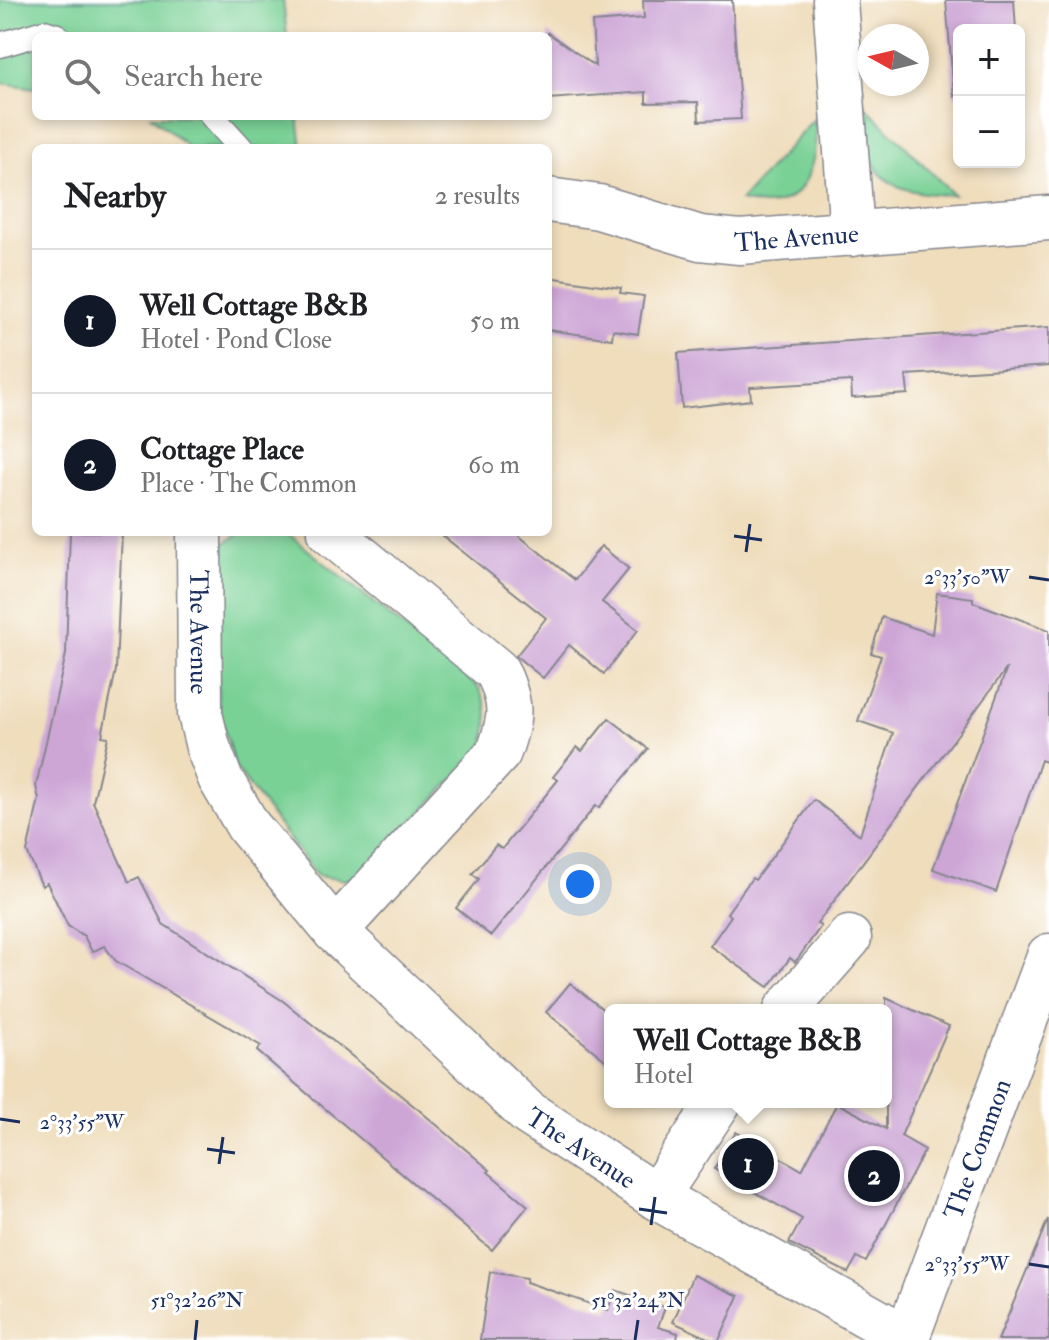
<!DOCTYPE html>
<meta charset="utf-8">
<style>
:root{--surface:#fff;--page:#f2f2f2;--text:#202124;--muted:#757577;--line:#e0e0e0;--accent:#111827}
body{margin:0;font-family:"IM FELL Double Pica",serif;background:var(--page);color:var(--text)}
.controls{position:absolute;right:24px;top:24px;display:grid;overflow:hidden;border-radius:12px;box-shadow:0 4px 12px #0003}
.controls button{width:72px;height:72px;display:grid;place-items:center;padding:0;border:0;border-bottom:2px solid var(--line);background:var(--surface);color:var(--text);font:40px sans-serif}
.compass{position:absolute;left:857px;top:24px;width:72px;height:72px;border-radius:50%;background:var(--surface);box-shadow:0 4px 12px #0003;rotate:278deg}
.you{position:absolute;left:580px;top:884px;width:28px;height:28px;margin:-20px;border:6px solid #fff;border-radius:50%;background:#1a73e8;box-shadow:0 0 0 12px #1a73e833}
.badge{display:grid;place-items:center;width:52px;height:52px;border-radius:50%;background:var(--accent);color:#fff;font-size:26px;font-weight:700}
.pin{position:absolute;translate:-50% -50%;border:4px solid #fff;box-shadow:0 2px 8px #0006}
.popup{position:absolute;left:604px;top:1004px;width:288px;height:104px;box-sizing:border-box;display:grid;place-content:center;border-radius:12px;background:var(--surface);filter:drop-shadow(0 2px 6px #0005);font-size:26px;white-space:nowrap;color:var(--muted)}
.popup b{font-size:30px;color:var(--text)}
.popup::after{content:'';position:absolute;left:50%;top:100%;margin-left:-16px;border:16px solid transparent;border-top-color:var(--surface)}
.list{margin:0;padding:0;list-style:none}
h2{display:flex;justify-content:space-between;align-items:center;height:104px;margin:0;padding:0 32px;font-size:34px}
h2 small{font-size:26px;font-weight:400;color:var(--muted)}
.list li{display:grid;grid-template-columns:52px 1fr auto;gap:24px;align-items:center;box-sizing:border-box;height:144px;padding:0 32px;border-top:2px solid var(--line)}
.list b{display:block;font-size:30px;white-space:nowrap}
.list p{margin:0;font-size:26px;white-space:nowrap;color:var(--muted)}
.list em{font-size:26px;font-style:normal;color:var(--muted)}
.icon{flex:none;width:44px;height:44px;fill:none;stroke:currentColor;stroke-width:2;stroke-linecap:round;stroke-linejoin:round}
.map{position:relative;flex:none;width:1049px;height:1340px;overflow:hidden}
.search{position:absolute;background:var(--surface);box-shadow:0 4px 12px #0003;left:32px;top:32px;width:520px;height:88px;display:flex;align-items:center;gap:20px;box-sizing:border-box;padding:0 28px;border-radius:12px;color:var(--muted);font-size:30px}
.panel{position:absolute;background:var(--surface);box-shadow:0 4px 12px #0003;left:32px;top:144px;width:520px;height:392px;border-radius:12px}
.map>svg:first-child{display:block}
</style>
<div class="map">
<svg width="1049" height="1340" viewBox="0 0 1049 1340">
<rect width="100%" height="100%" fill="#fff"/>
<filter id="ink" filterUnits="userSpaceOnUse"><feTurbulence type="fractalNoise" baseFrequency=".0125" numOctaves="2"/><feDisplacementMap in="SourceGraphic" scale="16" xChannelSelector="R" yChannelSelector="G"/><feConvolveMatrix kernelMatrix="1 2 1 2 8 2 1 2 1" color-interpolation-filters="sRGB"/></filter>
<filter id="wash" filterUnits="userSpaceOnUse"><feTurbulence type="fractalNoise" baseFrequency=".006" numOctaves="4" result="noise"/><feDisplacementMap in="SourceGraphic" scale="32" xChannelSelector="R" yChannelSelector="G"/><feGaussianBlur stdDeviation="1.8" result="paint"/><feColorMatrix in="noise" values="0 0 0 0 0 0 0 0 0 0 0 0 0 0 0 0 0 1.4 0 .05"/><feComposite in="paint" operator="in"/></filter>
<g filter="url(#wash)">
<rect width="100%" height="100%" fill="#efddbc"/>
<!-- green -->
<g fill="#7ad196" stroke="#4a807a" stroke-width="2">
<path d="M0,0H283L287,36H36V88L0,83Z"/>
<path d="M860,101L954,195C879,194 865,172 860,101Z"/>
<path d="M151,116H298L302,148H189Z"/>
<path d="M815,118C818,153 811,204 765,205C757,205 748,202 740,201Z"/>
<path d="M242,532H286L479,688C490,710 489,725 483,749L358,877L346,880L317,876L235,767L218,707L219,547Z"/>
</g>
<g id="blocks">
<!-- building -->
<g fill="#cda6d6">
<path d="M643,0H732L741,119L699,121L698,102L646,103V92L548,99V33L595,66L592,22L644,18Z"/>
<path d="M946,0H1014L1016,30H959V96H954Z"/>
<path d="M548,277L621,288L620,293L644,296L638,334L613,330L612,339L548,330Z"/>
<path d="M1049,327V366L906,375L908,394L852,398L851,381L750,387L751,400L682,408L678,353Z"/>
<path d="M70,532H122L116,670L102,736L108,737L93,802L129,882L139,877L163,924L283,1001L419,1110L490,1170L488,1172L528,1206L492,1250L257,1051L261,1046L116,961L104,946L92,952L84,936L68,926L47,883L42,886L27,852L39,799L36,786L66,654Z"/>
<path d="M438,532H514L575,580L601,546L629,569L602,602L638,630L604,674L569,645L543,678L516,656L546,618Z"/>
<path d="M937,593L973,598V602L1049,630V763L1041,760L996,892L933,869L1007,668L817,924L821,926L799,957L795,962L790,958L769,987L710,946L731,916L727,913L752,878L755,880L814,800L860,835L893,733L858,721L881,656L871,653L882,617L932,634Z"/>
<path d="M609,718L648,749L599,808L596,805L491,936L456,908L479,879L472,874L496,845L502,849L558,780L553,777L577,747L582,751Z"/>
<path d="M570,983L610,1015V1064L546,1012Z"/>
<path d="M886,998L949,1026L901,1136L925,1150L866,1262L857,1257L848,1273L789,1243L802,1219L714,1169L736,1132L802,1170L837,1103L886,1129Z"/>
<path d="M1048,1219L1049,1340H998Z"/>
<path d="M490,1272L527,1278L526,1282L608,1310L615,1290L665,1307L658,1327L678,1333L677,1340H480Z"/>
<path d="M693,1275L739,1296L719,1340H712L673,1322Z"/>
</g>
</g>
</g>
<g filter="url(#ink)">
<use href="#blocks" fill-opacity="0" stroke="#85868d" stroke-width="2"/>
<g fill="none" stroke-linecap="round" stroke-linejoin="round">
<defs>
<g id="service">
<path d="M0,45L44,32L57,36"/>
<path d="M212,116L241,148"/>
</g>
<g id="minor">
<path d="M835,0L852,234"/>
<path id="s1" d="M548,200L599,207L700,238L740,242L1049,218"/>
<path id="s2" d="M199,532L200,714L208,747L220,778L248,826L335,931L528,1113L656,1197L907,1338"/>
<path d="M330,532L497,671C513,705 511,717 499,752L335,931"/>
<path d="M786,1010L849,938"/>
<path d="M656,1197L719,1102"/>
<path id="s3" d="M906,1340L1049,956"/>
</g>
</defs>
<!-- service casing -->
<use href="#service" stroke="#85868d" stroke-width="27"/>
<!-- minor casing -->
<use href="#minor" stroke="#85868d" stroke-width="47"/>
<!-- service -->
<use href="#service" stroke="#fff" stroke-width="24"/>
<!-- minor -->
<use href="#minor" stroke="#fff" stroke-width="44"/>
</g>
</g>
<!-- ticks -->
<path fill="none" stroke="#1b2f5e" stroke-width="3" d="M734,536L762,540M746,552L750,524M1029,577L1049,580M0,1119L20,1122M207,1149L235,1153M219,1164L223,1137M639,1209L667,1213M651,1225L655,1197M1029,1264L1049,1267M195,1340L197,1320M635,1340L638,1320"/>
<g text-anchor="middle" stroke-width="6" stroke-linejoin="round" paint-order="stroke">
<!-- street labels -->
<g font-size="26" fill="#1b2f5e" stroke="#fff">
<text dy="9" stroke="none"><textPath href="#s1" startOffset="254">The Avenue</textPath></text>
<text dy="9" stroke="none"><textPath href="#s2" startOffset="100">The Avenue</textPath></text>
<text dy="9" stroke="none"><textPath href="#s2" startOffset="770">The Avenue</textPath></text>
<text dy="9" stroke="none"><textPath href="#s3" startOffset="204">The Common</textPath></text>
</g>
</g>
<g font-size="20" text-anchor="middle" fill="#1b2f5e" stroke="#fff" stroke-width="6" stroke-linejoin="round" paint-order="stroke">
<text x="967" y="584">2°33'50"W</text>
<text x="82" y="1129">2°33'55"W</text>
<text x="967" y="1271">2°33'55"W</text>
<text x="197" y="1307">51°32'26"N</text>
<text x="638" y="1307">51°32'24"N</text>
</g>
</svg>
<div class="controls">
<button>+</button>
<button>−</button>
</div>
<svg class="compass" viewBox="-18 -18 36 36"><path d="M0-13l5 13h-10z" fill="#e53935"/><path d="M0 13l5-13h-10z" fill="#757577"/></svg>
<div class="you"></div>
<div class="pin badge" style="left:748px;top:1164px">1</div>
<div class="popup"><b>Well Cottage B&amp;B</b>Hotel</div>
<div class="pin badge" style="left:874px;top:1176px">2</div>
<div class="search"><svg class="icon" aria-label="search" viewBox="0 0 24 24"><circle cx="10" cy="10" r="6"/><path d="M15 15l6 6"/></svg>Search here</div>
<section class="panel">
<h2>Nearby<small>2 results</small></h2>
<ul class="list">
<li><span class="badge">1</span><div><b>Well Cottage B&amp;B</b><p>Hotel · Pond Close</p></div><em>50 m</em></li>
<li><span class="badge">2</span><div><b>Cottage Place</b><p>Place · The Common</p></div><em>60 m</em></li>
</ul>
</section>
</div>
